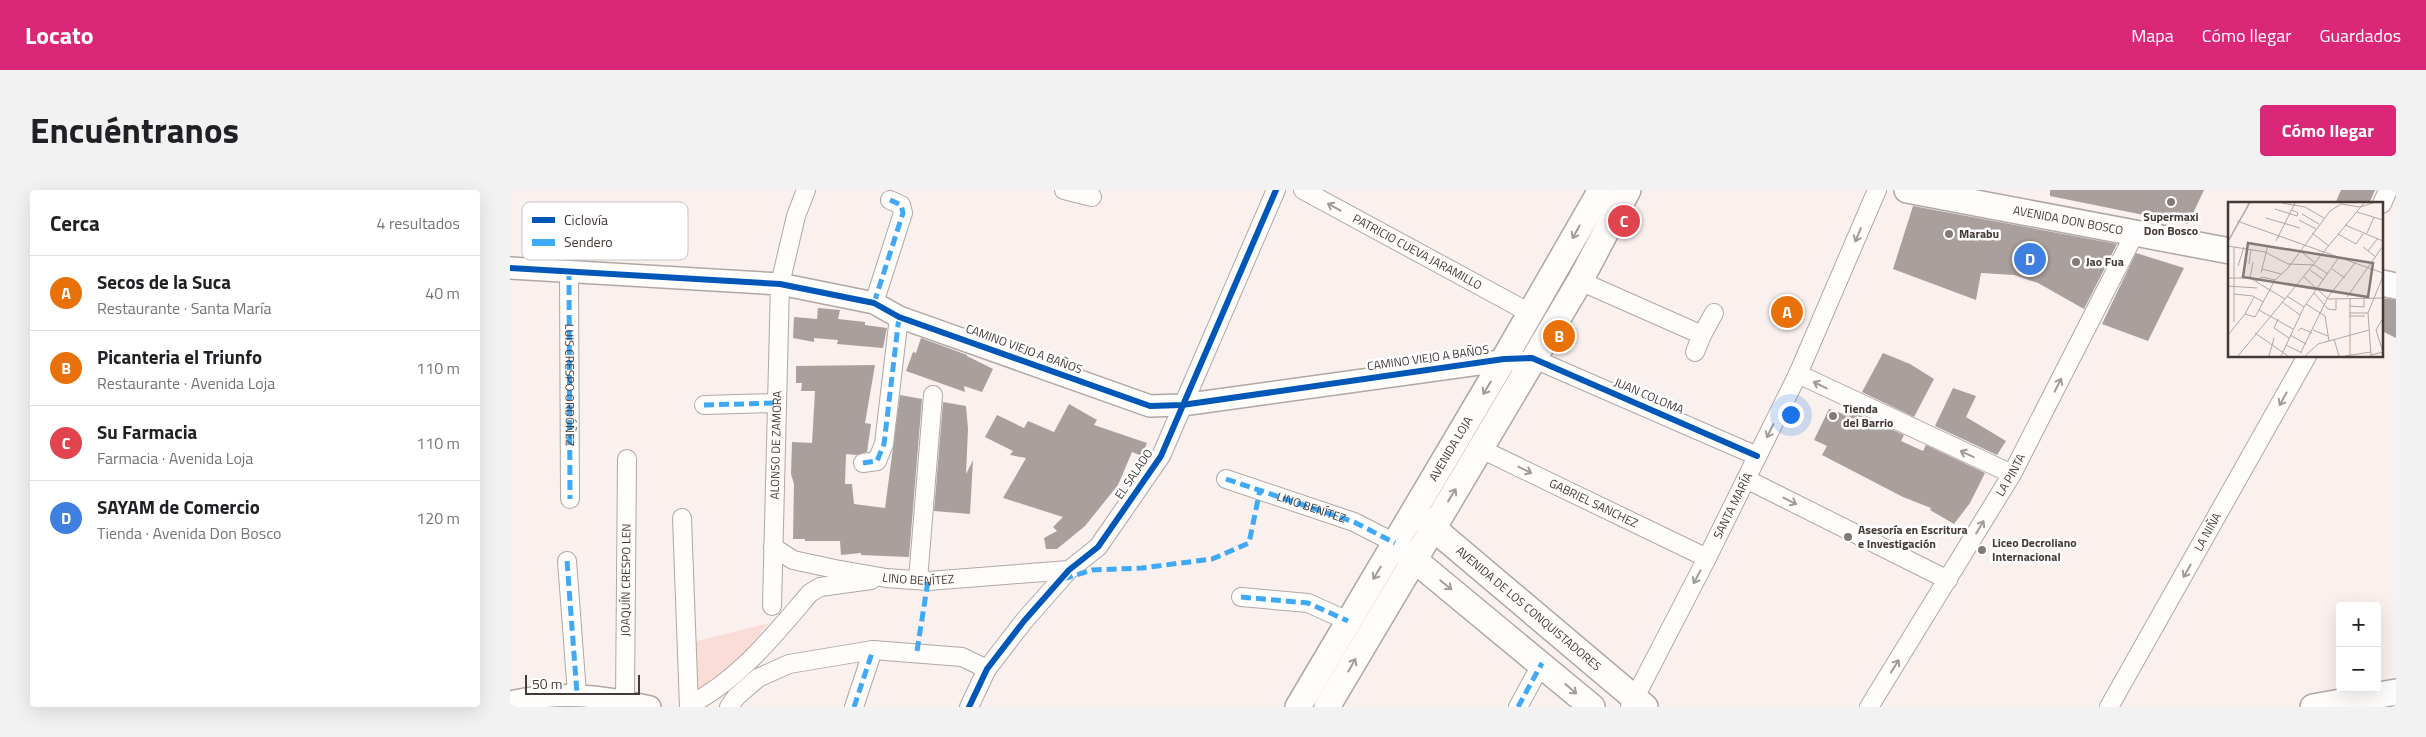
<!DOCTYPE html>
<html lang="es">
<meta charset="utf-8">
<style>
:root{--surface:#fff;--page:#f2f2f2;--text:#202124;--muted:#757577;--line:#e0e0e0;--accent:#db2777}
body{margin:0;font-family:"Titillium Web",sans-serif;background:var(--page);color:var(--text)}
.controls{position:absolute;right:15px;bottom:15px;display:grid;overflow:hidden;border-radius:5px;box-shadow:0 5px 20px #0002}
.controls button{width:45px;height:45px;display:grid;place-items:center;padding:0;border:0;border-bottom:1px solid var(--line);background:var(--surface);color:var(--text);font:25px sans-serif}
.scale{position:absolute;left:15px;bottom:12px;width:115px;box-sizing:border-box;padding-left:5px;border:2px solid #443937;border-top:0;font-size:14px;line-height:18px;white-space:nowrap;color:#443937;-webkit-text-stroke:4px #fff;paint-order:stroke}
.you{position:absolute;left:1280px;top:224px;width:18px;height:18px;margin:-12px;border:4px solid #fff;border-radius:50%;background:#1a73e8;box-shadow:0 0 0 8px #1a73e833}
.badge{display:grid;place-items:center;width:32px;height:32px;border-radius:50%;background:var(--accent);color:#fff;font-size:16px;font-weight:700}
.pin{position:absolute;translate:-50% -50%;border:2px solid #fff;box-shadow:0 1px 5px #0006}
.list{margin:0;padding:0;list-style:none}
h2{display:flex;justify-content:space-between;align-items:center;height:65px;margin:0;padding:0 20px;font-size:21px}
h2 small{font-size:16px;font-weight:400;color:var(--muted)}
.list li{display:grid;grid-template-columns:32px 1fr auto;gap:15px;align-items:center;box-sizing:border-box;height:75px;padding:0 20px;border-top:1px solid var(--line)}
.list b{display:block;font-size:19px;white-space:nowrap}
.list p{margin:0;font-size:16px;white-space:nowrap;color:var(--muted)}
.list em{font-size:16px;font-style:normal;color:var(--muted)}
.map{position:relative;flex:none;width:1886px;height:517px;overflow:hidden;border-radius:5px}
header{display:flex;align-items:center;gap:30px;box-sizing:border-box;height:70px;padding:0 25px;background:var(--accent);color:#fff}
header strong{font-size:24px}
nav{display:flex;gap:28px;margin-inline-start:auto;font-size:18px}
.intro{display:flex;align-items:center;justify-content:space-between;box-sizing:border-box;height:120px;padding:0 30px}
h1{margin:0;font-size:35px}
.button{padding:12px 22px;border-radius:5px;background:var(--accent);color:#fff;font-size:18px;font-weight:700}
main{display:flex;gap:30px;padding:0 30px}
aside{flex:1;background:var(--surface);border-radius:5px;box-shadow:0 5px 20px #0002}
.map>svg:first-child{display:block}
</style>
<header>
<strong>Locato</strong>
<nav><a>Mapa</a><a>Cómo llegar</a><a>Guardados</a></nav>
</header>
<div class="intro"><h1>Encuéntranos</h1><a class="button">Cómo llegar</a></div>
<main>
<aside>
<h2>Cerca<small>4 resultados</small></h2>
<ul class="list">
<li><span class="badge" style="background:#e8710a">A</span><div><b>Secos de la Suca</b><p>Restaurante · Santa María</p></div><em>40 m</em></li>
<li><span class="badge" style="background:#e8710a">B</span><div><b>Picanteria el Triunfo</b><p>Restaurante · Avenida Loja</p></div><em>110 m</em></li>
<li><span class="badge" style="background:#e0444e">C</span><div><b>Su Farmacia</b><p>Farmacia · Avenida Loja</p></div><em>110 m</em></li>
<li><span class="badge" style="background:#3f7fe0">D</span><div><b>SAYAM de Comercio</b><p>Tienda · Avenida Don Bosco</p></div><em>120 m</em></li>
</ul>
</aside>
<div class="map">
<svg width="1886" height="517" viewBox="0 0 1886 517">
<rect width="100%" height="100%" fill="#faf0ee"/>
<!-- green -->
<path fill="#fbddd7" d="M259,433L222,478L185,506L183,452Z"/>
<!-- building -->
<g fill="#a99f9d">
<path d="M1540,0H1694L1678,34L1540,6Z"/>
<path d="M1831,0H1865L1859,14H1825Z"/>
<path d="M1403,16L1607,54L1574,119L1528,93L1504,85L1471,83L1466,110L1383,79Z"/>
<path d="M1626,63L1674,78L1638,151L1592,134Z"/>
<path d="M1872,108L1886,110V148L1872,141Z"/>
<path d="M308,118L330,120L328,129L355,132V135L377,138L373,158L327,154L328,150L304,148V152L283,148L284,127L307,129Z"/>
<path d="M411,148L457,165V166L483,179L472,202L454,196L455,202L396,181L403,162L406,163Z"/>
<path d="M1373,163L1400,174L1424,189L1404,227L1352,202Z"/>
<path d="M365,175L355,233L361,234L357,262L346,265L336,264L335,294H342L344,314L375,318L390,205L412,209L399,367L351,365V363L331,365L330,351H295V349H283L284,294L281,284L282,252L302,253L305,201H291L292,193H286V176Z"/>
<path d="M1443,198L1466,206L1456,227L1496,251L1487,265L1425,236Z"/>
<path d="M433,212L456,216L458,239L456,284L463,270L460,324L424,321Z"/>
<path d="M559,214L587,230L584,235L637,253L632,266L622,262L608,295L575,336L547,359H536L534,348L547,341L543,337L553,327L493,308L516,268L500,265L503,261L475,247L487,225L514,238L518,231L544,242Z"/>
<path d="M1319,219L1339,226L1342,221L1394,245L1391,251L1413,261L1416,255L1475,283L1460,313L1444,334L1420,320L1421,318L1393,307L1312,265L1317,256L1304,250Z"/>
</g>
<g fill="none" stroke-linecap="round" stroke-linejoin="round">
<defs>
<g id="minor">
<path d="M554,0L582,7"/>
<path id="s1" d="M793,0L1020,123"/>
<path d="M1872,14L1878,0"/>
<path id="s2" d="M59,80L60,309"/>
<path d="M1070,91L1192,145L1204,123"/>
<path d="M364,113L393,23L391,15L380,10"/>
<path d="M1185,162L1192,145"/>
<path d="M1022,168L1247,266"/>
<path d="M1288,184L1502,284"/>
<path d="M194,215L267,213"/>
<path id="s3" d="M971,259L1197,368"/>
<path d="M353,273L367,271L374,254L389,127"/>
<path d="M716,289L844,332L885,353"/>
<path d="M1236,289L1438,390"/>
<path d="M172,328L179,517"/>
<path id="s4" d="M263,357L283,370L325,379L376,388L418,391L559,380"/>
<path d="M57,371L67,504"/>
<path d="M408,390L423,205"/>
<path d="M731,407L798,413L838,431"/>
<path id="s5" d="M262,416L270,94L286,26L296,0"/>
<path id="s6" d="M115,511L117,269"/>
<path d="M179,515C228,491 265,444 300,403L310,397L361,390"/>
<path d="M219,517L226,507L248,488L279,474L363,460L452,467L477,479"/>
<path d="M344,517L363,460"/>
<path d="M459,517L477,479L514,431L559,380L588,357L651,266L766,0"/>
<path d="M1008,517L1032,473"/>
<path id="s7" d="M1120,517L1197,368L1288,184L1367,0"/>
<path id="s8" d="M1359,517L1502,284L1625,43"/>
<path id="s9" d="M1599,517L1797,166"/>
</g>
<g id="tertiary">
<path d="M0,78L270,94L364,113L389,127L640,216L672,215L1005,169"/>
<path d="M0,512C50,501 90,505 140,517"/>
</g>
<g id="secondary">
<path id="s10" d="M1397,0L1720,61"/>
<path d="M1872,93L1886,96"/>
<path id="s11" d="M910,327L1135,517"/>
<path d="M890,358L1082,517"/>
<path id="s12" d="M788,517L994,169L1091,0"/>
<path d="M817,517L1070,91L1118,0"/>
<path d="M1803,517L1886,502"/>
</g>
</defs>
<!-- minor casing -->
<use href="#minor" stroke="#b0a7a5" stroke-width="20"/>
<!-- tertiary casing -->
<use href="#tertiary" stroke="#b0a7a5" stroke-width="24"/>
<!-- secondary casing -->
<use href="#secondary" stroke="#b0a7a5" stroke-width="28"/>
<!-- minor -->
<use href="#minor" stroke="#fefdfc" stroke-width="18"/>
<!-- tertiary -->
<use href="#tertiary" stroke="#fefdfc" stroke-width="21"/>
<!-- secondary -->
<use href="#secondary" stroke="#fefdfc" stroke-width="25"/>
<!-- quiet -->
<g stroke="#3fa9f5" stroke-width="5" stroke-dasharray="10 5" stroke-linecap="butt">
<path d="M59,80L60,309"/>
<path d="M364,113L393,23L391,15L380,10"/>
<path d="M194,215L267,213"/>
<path d="M353,273L367,271L374,254L389,127"/>
<path id="s13" d="M716,289L844,332L885,353"/>
<path d="M57,371L67,504"/>
<path d="M553,389L582,380L632,378L702,369L739,353L750,300"/>
<path d="M731,407L798,413L838,431"/>
<path d="M407,461L418,391"/>
<path d="M344,517L363,460"/>
<path d="M1008,517L1032,473"/>
</g>
<defs>
<g id="cycleway">
<path d="M0,78L270,94L364,113L389,127L640,216L672,215L994,169L1022,168L1247,266"/>
<path d="M459,517L477,479L514,431L559,380L588,357L651,266L766,0"/>
</g>
</defs>
<!-- cycleway casing -->
<use href="#cycleway" stroke="#fff" stroke-width="9"/>
<!-- cycleway -->
<use href="#cycleway" stroke="#0057b8" stroke-width="6"/>
</g>
<!-- one-way arrows -->
<defs><path id="oneway-shaft" d="M-6 0H5M1.5-3L5.5 0L1.5 3" fill="none" stroke-width="1.6" stroke-linecap="round" stroke-linejoin="round" transform="scale(1.25)"/></defs>
<g stroke="#a19b9a">
<use href="#oneway-shaft" transform="translate(824 17) rotate(-151)"/>
<use href="#oneway-shaft" transform="translate(1066 42) rotate(119)"/>
<use href="#oneway-shaft" transform="translate(1348 45) rotate(113)"/>
<use href="#oneway-shaft" transform="translate(1310 195) rotate(-154)"/>
<use href="#oneway-shaft" transform="translate(1548 195) rotate(-63)"/>
<use href="#oneway-shaft" transform="translate(977 198) rotate(121)"/>
<use href="#oneway-shaft" transform="translate(1773 209) rotate(119)"/>
<use href="#oneway-shaft" transform="translate(1260 241) rotate(116)"/>
<use href="#oneway-shaft" transform="translate(1457 264) rotate(-155)"/>
<use href="#oneway-shaft" transform="translate(1015 280) rotate(26)"/>
<use href="#oneway-shaft" transform="translate(942 305) rotate(-58)"/>
<use href="#oneway-shaft" transform="translate(1280 311) rotate(27)"/>
<use href="#oneway-shaft" transform="translate(1470 337) rotate(-59)"/>
<use href="#oneway-shaft" transform="translate(1677 381) rotate(120)"/>
<use href="#oneway-shaft" transform="translate(867 383) rotate(121)"/>
<use href="#oneway-shaft" transform="translate(1187 387) rotate(118)"/>
<use href="#oneway-shaft" transform="translate(936 395) rotate(39)"/>
<use href="#oneway-shaft" transform="translate(842 475) rotate(-60)"/>
<use href="#oneway-shaft" transform="translate(1385 476) rotate(-58)"/>
<use href="#oneway-shaft" transform="translate(1061 499) rotate(41)"/>
</g>
<!-- markers -->
<g fill="#847977" stroke="#fff" stroke-width="2">
<circle cx="1661" cy="12" r="5"/>
<circle cx="1439" cy="44" r="5"/>
<circle cx="1566" cy="72" r="5"/>
<circle cx="1323" cy="226" r="5"/>
<circle cx="1338" cy="347" r="5"/>
<circle cx="1472" cy="360" r="5"/>
</g>
<g text-anchor="middle" stroke-width="5" stroke-linejoin="round" paint-order="stroke">
<!-- poi labels -->
<g font-size="12" font-weight="bold" fill="#443937" stroke="#fff" text-anchor="start">
<text x="1661" y="31" text-anchor="middle">Supermaxi<tspan x="1661" dy="14">Don Bosco</tspan></text>
<text x="1449" y="48">Marabu</text>
<text x="1576" y="76">Jao Fua</text>
<text x="1333" y="223">Tienda<tspan x="1333" dy="14">del Barrio</tspan></text>
<text x="1348" y="344">Asesoría en Escritura<tspan x="1348" dy="14">e Investigación</tspan></text>
<text x="1482" y="357">Liceo Decroliano<tspan x="1482" dy="14">Internacional</tspan></text>
</g>
<!-- street labels -->
<g font-size="12" fill="#443937" stroke="#fff">
<text dy="4" stroke="none"><textPath href="#s10" startOffset="164">AVENIDA DON BOSCO</textPath></text>
<text dy="4" stroke="none"><textPath href="#s1" startOffset="130">PATRICIO CUEVA JARAMILLO</textPath></text>
<text transform="translate(514 159) rotate(20)" y="4">CAMINO VIEJO A BAÑOS</text>
<text transform="translate(918 168) rotate(-8)" y="4">CAMINO VIEJO A BAÑOS</text>
<text dy="4" stroke="none"><textPath href="#s2" startOffset="115">LUIS CRESPO ORDÓÑEZ</textPath></text>
<text transform="translate(1139 206) rotate(23)" y="4">JUAN COLOMA</text>
<text dy="4" stroke="none"><textPath href="#s5" startOffset="161">ALONSO DE ZAMORA</textPath></text>
<text dy="4" stroke="none"><textPath href="#s12" startOffset="300">AVENIDA LOJA</textPath></text>
<text transform="translate(624 284) rotate(-56)" y="4">EL SALADO</text>
<text dy="4" stroke="none"><textPath href="#s8" startOffset="272">LA PINTA</textPath></text>
<text dy="4" stroke="none"><textPath href="#s3" startOffset="125">GABRIEL SANCHEZ</textPath></text>
<text dy="4" stroke="none"><textPath href="#s7" startOffset="226">SANTA MARÍA</textPath></text>
<text dy="4" stroke="none"><textPath href="#s13" startOffset="90">LINO BENÍTEZ</textPath></text>
<text dy="4" stroke="none"><textPath href="#s9" startOffset="201">LA NIÑA</textPath></text>
<text dy="4" stroke="none"><textPath href="#s4" startOffset="151">LINO BENÍTEZ</textPath></text>
<text dy="4" stroke="none"><textPath href="#s6" startOffset="121">JOAQUÍN CRESPO LEN</textPath></text>
<text dy="4" stroke="none"><textPath href="#s11" startOffset="142">AVENIDA DE LOS CONQUISTADORES</textPath></text>
</g>
</g>
<!-- overview -->
<g transform="translate(1718 12)">
<rect width="155" height="155" fill="#faf0ee"/>
<path fill="none" stroke="#b1a7a5" stroke-width="1" d="M54,1L77,5L96,16M47,7L69,14L70,11L64,8M129,10L155,18M74,12L91,22M38,16L72,26M71,18L88,27M9,19L155,71M117,23L155,39M84,31L101,44M139,31L146,15M110,32L128,42L135,32M0,39L21,1M48,39L67,1M0,40L22,1M0,44L37,50L60,62L86,63L100,72M6,45V120M135,45L148,55M71,48L86,60M140,49L150,36M21,62L23,47M10,64L16,45M34,67L53,72M104,67L117,76M82,68L96,78M33,71L40,43M75,74L100,97L155,96M0,76H22L57,97M22,76L25,60M28,79L34,75L47,78M0,84L29,86M86,91L100,107L108,108V98M6,92L25,94L35,100M59,94L76,105M119,95L155,44M122,97V154M54,100L72,113M78,102L97,114L101,139M121,104L136,105V97M31,108L65,127M121,111H140M17,112L26,95M121,114H137M50,117L46,126L61,136M85,128L100,134M70,129L73,126L84,131M27,131L60,154M0,133L17,112L27,115L47,78L60,66L102,9L113,2L132,5L145,1M62,133L78,142M106,137L111,154M58,143L74,151M73,150L100,95L127,61M143,153L155,150L148,128L155,116M10,154L136,1M41,154L46,136M53,154L76,105L111,55M77,154L90,142L141,128M117,154L143,150M143,154L140,111L155,74"/>
<path fill="#847977" fill-opacity="0.15" stroke="#847977" stroke-width="2.5" d="M20,41L145,61L140,95L15,75Z"/>
<rect width="155" height="155" fill="none" stroke="#443937" stroke-width="2.5"/>
</g>
<!-- legend -->
<rect x="12" y="12" width="166" height="58" rx="8" fill="#fff" stroke="#c7c4c3" stroke-width="1"/>
<rect x="22" y="27" width="23" height="6" fill="#0057b8"/>
<rect x="22" y="49" width="23" height="7" fill="#3fa9f5"/>
<g font-size="14" fill="#443937">
<text x="54" y="35">Ciclovía</text>
<text x="54" y="57">Sendero</text>
</g>
</svg>
<div class="controls">
<button>+</button>
<button>−</button>
</div>
<div class="scale">50 m</div>
<div class="you"></div>
<div class="pin badge" style="left:1277px;top:122px;background:#e8710a">A</div>
<div class="pin badge" style="left:1049px;top:146px;background:#e8710a">B</div>
<div class="pin badge" style="left:1114px;top:31px;background:#e0444e">C</div>
<div class="pin badge" style="left:1520px;top:69px;background:#3f7fe0">D</div>
</div>
</main>
